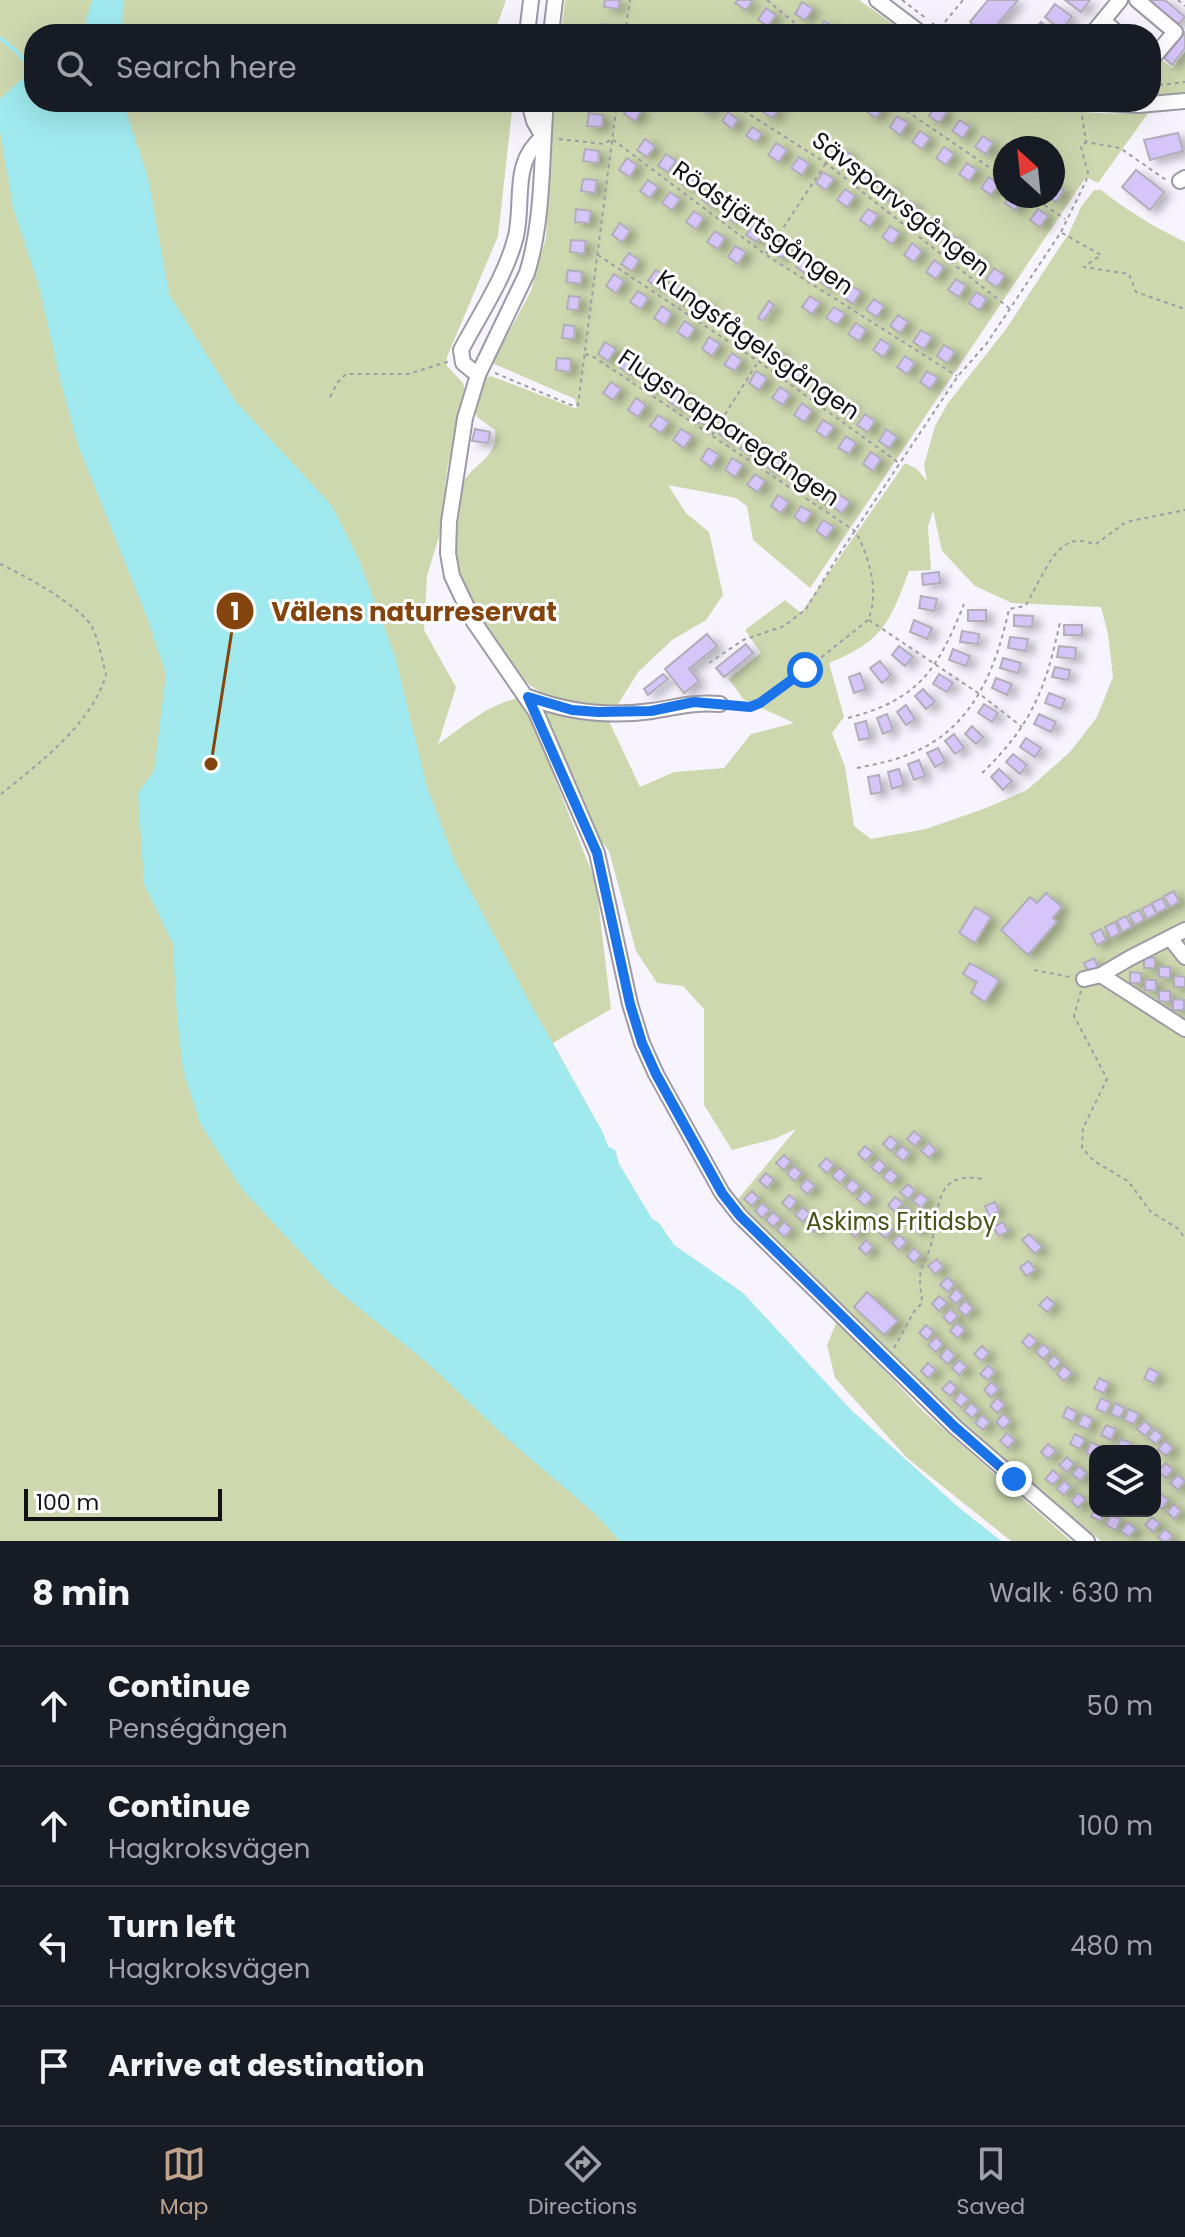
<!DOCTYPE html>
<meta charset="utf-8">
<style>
:root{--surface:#171b24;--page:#20242c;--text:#f1f3f6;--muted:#9ea1a6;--line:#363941;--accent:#c0a48d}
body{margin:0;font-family:Poppins,sans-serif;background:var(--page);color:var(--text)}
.controls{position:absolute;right:24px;bottom:24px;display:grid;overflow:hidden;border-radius:16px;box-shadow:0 8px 32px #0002}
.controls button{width:72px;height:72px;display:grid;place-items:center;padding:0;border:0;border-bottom:2px solid var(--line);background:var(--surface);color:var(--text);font:40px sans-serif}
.compass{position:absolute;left:993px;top:136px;width:72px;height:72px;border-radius:50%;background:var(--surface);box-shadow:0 8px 32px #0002;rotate:333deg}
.scale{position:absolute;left:24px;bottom:20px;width:198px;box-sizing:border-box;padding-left:8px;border:4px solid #131115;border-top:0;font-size:22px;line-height:28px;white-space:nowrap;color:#131115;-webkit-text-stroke:6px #fff;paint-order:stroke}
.stop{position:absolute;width:24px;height:24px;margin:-18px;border:6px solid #1a73e8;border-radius:50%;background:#fff}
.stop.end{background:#1a73e8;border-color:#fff;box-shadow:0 2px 8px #0008}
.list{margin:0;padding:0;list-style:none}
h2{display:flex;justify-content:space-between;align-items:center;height:104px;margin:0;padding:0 32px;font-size:34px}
h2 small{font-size:26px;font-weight:400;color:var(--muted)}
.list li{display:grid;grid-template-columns:52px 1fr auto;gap:24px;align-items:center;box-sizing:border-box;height:120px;padding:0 32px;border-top:2px solid var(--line)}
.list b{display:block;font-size:30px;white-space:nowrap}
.list p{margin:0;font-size:26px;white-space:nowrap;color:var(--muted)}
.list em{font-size:26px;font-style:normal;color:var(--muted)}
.icon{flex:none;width:44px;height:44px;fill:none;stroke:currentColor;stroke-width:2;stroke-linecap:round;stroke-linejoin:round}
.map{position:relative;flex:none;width:1185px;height:1541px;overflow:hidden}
.search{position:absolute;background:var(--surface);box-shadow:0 8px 32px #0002;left:24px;right:24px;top:24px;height:88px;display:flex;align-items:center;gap:20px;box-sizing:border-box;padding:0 28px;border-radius:32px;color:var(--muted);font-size:30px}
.sheet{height:584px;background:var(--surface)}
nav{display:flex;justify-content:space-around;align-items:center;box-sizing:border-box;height:112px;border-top:2px solid var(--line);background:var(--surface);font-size:22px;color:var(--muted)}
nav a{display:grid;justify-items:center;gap:4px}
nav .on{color:var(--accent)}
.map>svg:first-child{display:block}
</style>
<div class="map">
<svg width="1185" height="1541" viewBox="0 0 1185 1541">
<defs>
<filter id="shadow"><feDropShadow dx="7" dy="4" stdDeviation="4" flood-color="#0004"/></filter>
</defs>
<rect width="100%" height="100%" fill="#f7f4fe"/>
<!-- green -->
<g fill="#cdd8af" fill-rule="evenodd">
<path d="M0,0H506L494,34H34V102H513L498,236L447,357V366L463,383L465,390L447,470L440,533L427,576L424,630L456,687L438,744C463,727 489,703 520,698L531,718L596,883L611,1009L553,1043L603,1133L608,1147L615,1150L619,1164L652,1219L659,1223L674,1245L743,1293L851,1410L958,1507L1001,1541H0Z"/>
<path d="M565,0H859L907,34H561Z"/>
<path d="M1185,52V92L1151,98V67L1157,66L1162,60L1172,68Z"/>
<path d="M553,102H1033C1069,114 1111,115 1149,112L1098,183L1086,177L810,588L753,540L747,506L736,498L668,485L686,513L709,532L723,595L706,620L672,640L638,672L617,706C565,709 526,695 498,649C495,644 493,638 490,633C477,612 462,592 458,567C453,540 459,509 463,482C475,463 499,456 495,430L477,417L475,410L483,379L491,376L577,409L575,399L492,363L531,291L546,237ZM1005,148H1053V196H1005Z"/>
<path d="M1094,190H1101C1128,211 1154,227 1185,242V1541H1101L936,1402L883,1345L734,1204L796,1129L774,1139L732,1150L704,1105V1009L683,986L657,983L636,951L609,851L595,833L541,709L575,716L607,717L640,787L674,772L724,768L751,734L794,723L743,699L729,679L761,653L745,630L785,600L801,613L905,463L917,469L927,481L924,465L935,426L948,403L1006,329L1069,233L1081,207ZM933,510L942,551L975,586L1012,603L1101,607L1108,634L1113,677L1097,717L1070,752L1027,790L986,808L926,829L871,839L854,826L845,767L832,733L844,717L829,663C883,641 889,624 909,571L931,570L928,527ZM1095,1451H1155V1511H1095Z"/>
<path d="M837,1321L923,1411L1071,1541H1011L907,1458L835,1378L827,1345Z"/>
</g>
<!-- water -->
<g fill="#a0eaef">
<path d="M92,0H123L122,34H82Z"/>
<path d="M32,69H34V102H123L148,178L169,294L236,402L332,506L359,560L395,656L427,787L455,862L526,996L603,1133L608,1147L615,1150L619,1164L652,1219L659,1223L674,1245L743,1293L851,1410L958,1507L1001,1541H620L594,1513L502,1434L430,1365L332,1286L241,1188L200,1123L183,1070L177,1016L173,944L144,884L138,793L154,771L166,674L148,620L78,445L60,379L40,290L13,207L0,131V99Z"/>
</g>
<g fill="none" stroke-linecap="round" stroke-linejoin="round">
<!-- stream -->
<path stroke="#a0eaef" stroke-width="4" d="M0,38L15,50L32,69"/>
</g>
<!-- building -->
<g fill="#d6c5f9" stroke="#b1aeb9" stroke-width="2" filter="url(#shadow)">
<path d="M605,0H620L618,9L604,7Z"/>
<path d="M738,0H753L746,10L735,3Z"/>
<path d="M988,0H1018L989,34H984L970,22Z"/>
<path d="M1065,0H1090L1081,12Z"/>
<path d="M1148,0H1165L1185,17L1178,25Z"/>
<path d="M802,2L813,9L805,20L795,14Z"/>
<path d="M1055,4L1072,17L1061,30L1045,17Z"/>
<path d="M766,8L776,15L768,26L758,20Z"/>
<path d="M824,21L835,28L831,34L817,32Z"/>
<path d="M1041,22L1056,34H1031Z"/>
<path d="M602,24L616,26L615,34H600Z"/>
<path d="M1185,32V48L1172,65L1164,58Z"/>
<path d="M702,102H711L715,105L708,114L698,106Z"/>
<path d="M872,102L884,107L876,118L866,111Z"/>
<path d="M632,103L642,110L635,121L624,114Z"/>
<path d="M767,103L779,110L772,118L762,111Z"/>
<path d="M936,104L947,112L939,123L929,116Z"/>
<path d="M728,112L738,120L732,129L722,121Z"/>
<path d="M589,113L603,115L602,127L587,126Z"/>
<path d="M897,116L908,123L900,135L890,127Z"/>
<path d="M960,120L970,127L963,138L952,131Z"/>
<path d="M752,127L762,134L756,142L746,136Z"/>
<path d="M920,131L930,138L922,149L912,142Z"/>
<path d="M1178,133L1183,151L1150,160L1144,140Z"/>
<path d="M983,136L993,143L986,154L975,147Z"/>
<path d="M645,139L655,146L647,157L637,150Z"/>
<path d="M776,143L787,150L779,162L768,155Z"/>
<path d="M944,147L954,154L946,165L936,158Z"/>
<path d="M841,148L852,155L844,166L834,159Z"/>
<path d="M585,149L599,151L598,163L583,161Z"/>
<path d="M666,154L676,161L668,172L658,166Z"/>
<path d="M799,157L809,164L802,175L791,168Z"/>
<path d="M627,158L637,165L630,177L619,170Z"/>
<path d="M967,163L977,170L969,181L959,174Z"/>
<path d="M863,167L873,174L866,185L855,178Z"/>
<path d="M1136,170L1164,192L1150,210L1122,187Z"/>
<path d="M687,171L697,178L690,189L679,182Z"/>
<path d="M823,172L834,179L826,190L816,183Z"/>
<path d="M989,177L999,184L991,195L981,188Z"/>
<path d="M583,179L597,180L595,193L581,191Z"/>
<path d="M648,180L658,187L650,198L640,191Z"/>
<path d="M885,183L895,190L887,201L877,194Z"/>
<path d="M1053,183L1064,190L1056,202L1047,196H1053Z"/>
<path d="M710,189L720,196L713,207L702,200Z"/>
<path d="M845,189L855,196L847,207L837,200Z"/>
<path d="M670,192L680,199L672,210L662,203Z"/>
<path d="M1010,196L1023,199L1015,210L1005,203Z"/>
<path d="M907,199L917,206L909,217L899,210Z"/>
<path d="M732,205L742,211L735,223L724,216Z"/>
<path d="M576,209L591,211L589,223L575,222Z"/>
<path d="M868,209L878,215L870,227L860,220Z"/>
<path d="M1038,209L1048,216L1040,227L1030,220Z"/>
<path d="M694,211L704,218L696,229L686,222Z"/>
<path d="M928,217L939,224L931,236L921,229Z"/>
<path d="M620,223L630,231L622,242L612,235Z"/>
<path d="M754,223L764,230L757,242L746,235Z"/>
<path d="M890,226L900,233L892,244L882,237Z"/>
<path d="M715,231L725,238L718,249L707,242Z"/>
<path d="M951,234L961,241L953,253L943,246Z"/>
<path d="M571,240L586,241L584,254L570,252Z"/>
<path d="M779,240L790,247L782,258L771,251Z"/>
<path d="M912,243L922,251L914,262L904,255Z"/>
<path d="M735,246L746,252L738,264L728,257Z"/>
<path d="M973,252L983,259L975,270L965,263Z"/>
<path d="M629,253L639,260L632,271L621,264Z"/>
<path d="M804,256L814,263L806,274L796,267Z"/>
<path d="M934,260L944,267L936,279L926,272Z"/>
<path d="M994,268L1005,276L997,287L986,280Z"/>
<path d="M568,270L582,272L581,284L566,282Z"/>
<path d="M656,270L666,277L659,288L648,281Z"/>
<path d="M827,270L837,277L829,288L819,281Z"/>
<path d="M614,274L624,281L616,293L606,286Z"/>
<path d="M956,279L966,286L959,297L948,290Z"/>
<path d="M677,285L687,292L680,303L670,296Z"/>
<path d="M851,285L861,292L853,304L843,297Z"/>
<path d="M638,291L648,298L641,309L630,302Z"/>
<path d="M976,292L987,299L979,310L969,303Z"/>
<path d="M569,296L580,297L578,310L567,309Z"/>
<path d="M810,296L820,303L812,314L802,307Z"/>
<path d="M701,299L711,306L703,317L693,310Z"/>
<path d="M874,299L884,306L877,317L866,310Z"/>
<path d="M769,301L774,305L763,321L758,318Z"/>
<path d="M662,306L672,313L665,325L654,318Z"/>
<path d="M834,307L845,314L837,325L826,318Z"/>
<path d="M898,315L908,322L900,333L890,326Z"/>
<path d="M685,321L695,328L688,339L677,332Z"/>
<path d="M856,323L866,330L859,341L848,334Z"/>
<path d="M564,325L575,326L574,339L562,338Z"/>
<path d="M921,330L932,337L924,349L913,342Z"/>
<path d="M709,337L720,344L712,356L702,349Z"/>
<path d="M881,339L891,346L883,357L873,350Z"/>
<path d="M605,342L616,349L608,361L598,354Z"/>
<path d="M944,345L955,352L947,363L937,356Z"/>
<path d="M774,348L784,356L777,367L766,360Z"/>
<path d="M732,353L742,360L735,371L724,365Z"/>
<path d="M905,356L915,363L907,374L897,367Z"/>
<path d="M628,357L639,364L631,375L620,368Z"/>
<path d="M557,358L571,359L570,372L556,370Z"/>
<path d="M796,366L807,373L799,384L789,377Z"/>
<path d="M756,371L767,378L759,390L749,383Z"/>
<path d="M927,371L938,378L930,389L920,382Z"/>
<path d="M651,373L661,380L654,391L643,384Z"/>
<path d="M819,381L829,388L821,400L811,393Z"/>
<path d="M611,382L621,389L613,400L603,393Z"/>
<path d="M780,387L790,394L783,405L772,398Z"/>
<path d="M675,389L686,396L678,408L668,401Z"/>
<path d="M636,398L646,405L638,417L628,410Z"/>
<path d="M842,398L853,405L845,416L834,409Z"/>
<path d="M802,403L812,411L804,422L794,415Z"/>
<path d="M698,405L708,412L701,424L690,417Z"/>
<path d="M865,414L875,421L868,432L857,425Z"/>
<path d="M658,415L669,422L661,433L650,426Z"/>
<path d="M823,420L834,427L826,438L816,431Z"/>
<path d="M726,422L736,429L728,441L718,433Z"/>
<path d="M475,429L490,432L488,443L472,441Z"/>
<path d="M681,429L692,436L684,448L673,440Z"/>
<path d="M886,429L897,437L889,448L879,441Z"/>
<path d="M846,436L856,443L849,454L838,448Z"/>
<path d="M748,438L759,445L751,456L740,449Z"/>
<path d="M708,448L719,455L711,467L701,460Z"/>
<path d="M871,452L881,459L873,471L863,464Z"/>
<path d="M772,454L782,461L774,472L764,465Z"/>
<path d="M732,458L743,465L735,477L725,470Z"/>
<path d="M796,470L806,477L798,488L788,481Z"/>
<path d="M755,474L765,481L758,492L747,485Z"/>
<path d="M819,484L830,491L822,503L812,496Z"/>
<path d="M778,495L789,502L781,513L771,506Z"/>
<path d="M840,495L850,502L842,513L832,506Z"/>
<path d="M801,506L812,513L804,524L794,517Z"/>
<path d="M823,520L834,527L826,538L816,531Z"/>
<path d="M939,572L940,583L923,585L922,574Z"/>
<path d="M921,596L937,599L934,611L919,608Z"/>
<rect x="968" y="610" width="18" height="11"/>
<path d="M1014,615L1033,616L1032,627L1014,626Z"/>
<path d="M914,620L932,628L927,639L910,632Z"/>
<rect x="1064" y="625" width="18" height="10"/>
<path d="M962,631L979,634L978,644L960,642Z"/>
<path d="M707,634L717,646L689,669L699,681L684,693L665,669Z"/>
<path d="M1010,637L1028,639L1026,651L1008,648Z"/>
<path d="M746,644L753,653L724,677L716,668Z"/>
<path d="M899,646L913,657L905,666L892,655Z"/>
<path d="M1059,646L1076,648L1075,659L1057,657Z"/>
<path d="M953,649L970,656L966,666L949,660Z"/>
<path d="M1003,658L1021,663L1018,673L1000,668Z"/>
<path d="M880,661L891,675L882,683L870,668Z"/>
<path d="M1055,667L1070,670L1068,680L1052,677Z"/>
<path d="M860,673L866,689L854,693L849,677Z"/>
<path d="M663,674L668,679L648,695L644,689Z"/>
<path d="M939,674L953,683L947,692L933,684Z"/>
<path d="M996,678L1012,684L1007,695L992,688Z"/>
<path d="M923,689L935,702L926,709L915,696Z"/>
<path d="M1049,693L1065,699L1061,709L1045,703Z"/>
<path d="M984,704L998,713L992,722L978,713Z"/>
<path d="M906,705L915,719L906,725L897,712Z"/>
<path d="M887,714L893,730L883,734L877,718Z"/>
<path d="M1039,714L1056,722L1051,732L1034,724Z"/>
<path d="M866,721L870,738L859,740L855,724Z"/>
<path d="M972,726L983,737L976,744L965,734Z"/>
<path d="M954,734L964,748L955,754L945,741Z"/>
<path d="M1026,738L1041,748L1035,757L1020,747Z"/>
<path d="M938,748L945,761L935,767L927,753Z"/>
<path d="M1013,754L1027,765L1020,774L1006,762Z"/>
<path d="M919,760L925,776L914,780L908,764Z"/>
<path d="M899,769L904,785L892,789L888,772Z"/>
<path d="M999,769L1012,781L1003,790L991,777Z"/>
<path d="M879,775L882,792L871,794L868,777Z"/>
<path d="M1174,891L1179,902L1170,907L1164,896Z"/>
<path d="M1046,893L1062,907L1053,918L1057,922L1028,955L1001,930L1030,897L1037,903Z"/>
<path d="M1162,898L1167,908L1157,913L1152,903Z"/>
<path d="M1151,904L1157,914L1147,919L1142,909Z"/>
<path d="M975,907L991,917L975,943L959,933Z"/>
<path d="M1139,910L1144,920L1135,925L1129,915Z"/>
<path d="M1126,916L1132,927L1122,932L1117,921Z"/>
<path d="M1115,922L1120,933L1111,938L1105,927Z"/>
<path d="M1101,929L1106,940L1097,945L1091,934Z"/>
<path d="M1144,957L1155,958V968H1144Z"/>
<path d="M1094,958L1099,969L1089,974L1084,963Z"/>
<path d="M970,963L999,980L985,1002L971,993L977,982L963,974Z"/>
<path d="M1159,967H1170V978L1159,977Z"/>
<path d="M1130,972L1141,973V983H1130Z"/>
<path d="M1174,976L1185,977V987H1174Z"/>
<path d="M1145,980H1156V991L1145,990Z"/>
<path d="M1159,991H1170V1002L1159,1001Z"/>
<path d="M1173,999L1184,1000V1010H1173Z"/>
<path d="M914,1131L922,1138L915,1146L907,1139Z"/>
<path d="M890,1136L898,1143L891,1151L883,1144Z"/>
<path d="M929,1143L936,1150L929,1158L921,1151Z"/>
<path d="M865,1146L873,1153L865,1161L858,1154Z"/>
<path d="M902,1146L910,1153L903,1161L895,1154Z"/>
<path d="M784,1155L791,1162L784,1170L776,1163Z"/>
<path d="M826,1158L834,1165L827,1173L819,1166Z"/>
<path d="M879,1159L886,1166L879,1174L871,1167Z"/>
<path d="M794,1166L802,1173L795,1181L787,1174Z"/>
<path d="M840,1168L847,1175L840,1183L832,1176Z"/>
<path d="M890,1169L898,1176L891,1184L883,1177Z"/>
<path d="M766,1173L774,1180L767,1188L759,1181Z"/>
<path d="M807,1179L815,1186L807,1194L800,1187Z"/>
<path d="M852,1179L860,1186L853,1194L845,1187Z"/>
<path d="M908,1184L915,1191L908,1199L900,1192Z"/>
<path d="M865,1190L873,1197L865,1206L857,1199Z"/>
<path d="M752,1191L759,1198L752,1206L744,1199Z"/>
<path d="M920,1193L928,1199L921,1208L913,1201Z"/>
<path d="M789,1195L797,1201L790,1210L782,1203Z"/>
<path d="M895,1197L903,1203L895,1212L888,1205Z"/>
<path d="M995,1202L999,1211L989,1216L985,1206Z"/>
<path d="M762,1203L770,1210L762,1218L755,1211Z"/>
<path d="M803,1207L810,1214L803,1222L795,1215Z"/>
<path d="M906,1207L913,1214L906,1222L898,1215Z"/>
<path d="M837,1208L845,1214L837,1223L830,1216Z"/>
<path d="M773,1212L781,1219L773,1227L766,1220Z"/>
<path d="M874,1213L882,1219L875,1228L867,1221Z"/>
<path d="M813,1217L821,1224L814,1232L806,1225Z"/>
<path d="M918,1218L926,1224L918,1233L911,1226Z"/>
<path d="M784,1222L792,1229L784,1237L777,1230Z"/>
<path d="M855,1222L862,1228L855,1237L847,1230Z"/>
<path d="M1003,1222L1008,1231L999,1236L993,1227Z"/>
<path d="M885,1223L893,1230L885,1238L878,1231Z"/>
<path d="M1029,1234L1042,1247L1035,1254L1022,1240Z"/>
<path d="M899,1235L907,1242L899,1250L892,1243Z"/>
<path d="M866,1240L873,1247L866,1255L859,1248Z"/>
<path d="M914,1248L921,1255L914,1263L907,1256Z"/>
<path d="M937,1259L943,1267L935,1274L928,1266Z"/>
<path d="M1029,1261L1035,1270L1026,1276L1020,1267Z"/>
<path d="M947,1277L955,1284L948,1292L940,1285Z"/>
<path d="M956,1289L964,1296L956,1304L949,1297Z"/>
<path d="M867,1292L898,1321L884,1335L854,1307Z"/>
<path d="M939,1296L947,1303L939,1311L932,1304Z"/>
<path d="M1047,1297L1055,1304L1047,1312L1039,1305Z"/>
<path d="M965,1301L973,1308L966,1316L958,1309Z"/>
<path d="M950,1309L958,1316L950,1324L943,1317Z"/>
<path d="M957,1323L965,1330L958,1338L950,1331Z"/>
<path d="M926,1325L934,1332L927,1340L919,1333Z"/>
<path d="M1029,1334L1037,1341L1029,1349L1022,1342Z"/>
<path d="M936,1337L943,1344L936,1352L928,1345Z"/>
<path d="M1043,1344L1051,1351L1043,1359L1036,1352Z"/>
<path d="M982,1346L989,1353L982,1361L974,1354Z"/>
<path d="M947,1348L955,1355L948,1364L940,1357Z"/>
<path d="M1054,1355L1061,1362L1054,1370L1047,1363Z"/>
<path d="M959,1360L967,1367L959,1375L952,1368Z"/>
<path d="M928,1363L936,1370L928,1378L921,1371Z"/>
<path d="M988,1365L995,1372L988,1380L980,1374Z"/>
<path d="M1064,1366L1072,1373L1064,1381L1057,1374Z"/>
<path d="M1149,1368L1159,1373L1154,1383L1144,1379Z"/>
<path d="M1099,1378L1109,1383L1104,1393L1094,1389Z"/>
<path d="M950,1381L957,1388L950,1396L942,1389Z"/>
<path d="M991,1382L999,1389L991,1397L984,1390Z"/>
<path d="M961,1392L969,1399L961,1407L954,1401Z"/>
<path d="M997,1398L1005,1405L997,1413L990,1406Z"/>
<path d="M1101,1398L1111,1403L1106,1413L1096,1409Z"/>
<path d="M971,1403L979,1410L972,1418L964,1411Z"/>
<path d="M1115,1403L1125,1408L1120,1418L1111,1414Z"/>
<path d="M1067,1407L1077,1412L1073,1422L1063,1417Z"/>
<path d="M1129,1409L1139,1414L1134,1424L1124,1420Z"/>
<path d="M1003,1414L1011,1421L1003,1429L996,1422Z"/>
<path d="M1083,1414L1093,1419L1088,1429L1078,1425Z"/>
<path d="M982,1415L990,1422L983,1430L975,1423Z"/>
<path d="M1145,1421L1152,1428L1145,1436L1137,1429Z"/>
<path d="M1106,1425L1116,1429L1111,1440L1101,1435Z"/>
<path d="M1155,1429L1163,1436L1156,1444L1148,1438Z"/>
<path d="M1007,1433L1015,1440L1008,1448L1000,1441Z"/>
<path d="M1075,1434L1085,1439L1080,1449L1070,1444Z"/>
<path d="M1121,1439L1131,1443L1128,1451L1116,1449Z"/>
<path d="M1165,1441L1173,1448L1166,1456L1158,1449Z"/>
<path d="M1091,1442L1101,1447L1099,1451H1095V1457L1086,1453Z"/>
<path d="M1048,1444L1056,1451L1048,1459L1041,1452Z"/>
<path d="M1067,1457L1074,1464L1067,1472L1059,1465Z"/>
<path d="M1166,1463L1173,1470L1166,1478L1158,1471Z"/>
<path d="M1079,1466L1087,1473L1080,1481L1072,1474Z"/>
<path d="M1053,1470L1060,1477L1053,1485L1045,1479Z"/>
<path d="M1178,1475L1185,1481L1178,1490L1170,1483Z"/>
<path d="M1064,1481L1071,1487L1064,1495L1057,1489Z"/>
<path d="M1078,1493L1086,1499L1078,1508L1071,1501Z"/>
<path d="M1161,1494L1169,1500L1162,1509L1155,1503Z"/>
<path d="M1174,1504L1181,1511L1174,1519L1167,1512Z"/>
<path d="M1095,1508V1511H1106L1101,1521L1091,1517Z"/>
<path d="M1111,1515L1121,1519L1116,1530L1106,1525Z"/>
<path d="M1152,1517L1160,1524L1153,1532L1145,1525Z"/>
<path d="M1128,1522L1136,1529L1129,1537L1121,1531Z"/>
<path d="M1165,1529L1173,1536L1168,1541H1162L1158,1537Z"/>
</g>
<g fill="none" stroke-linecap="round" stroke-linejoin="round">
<defs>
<g id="minor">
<path d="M877,0L922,34"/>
<path d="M1137,0L1175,32L1151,60"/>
<path d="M1103,21L1119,34"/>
<path d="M527,34L531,0"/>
<path d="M551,34L555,0"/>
<path d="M1092,34L1120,0"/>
<path d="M546,102C541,159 544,218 527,273L478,375L465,418L449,522L448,553L452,576L474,622L536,712L597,853L630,1004L642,1043L656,1074L722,1193L740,1216L955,1427L1087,1541"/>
<path d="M1087,102L1139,105L1185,101"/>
<path d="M1180,181L1185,178"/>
<path d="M478,375L463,363L461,350C480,314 506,276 516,236C524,200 511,162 543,137L534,121L529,102"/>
<path d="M528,697C567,712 610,717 652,711C678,707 693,702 720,704"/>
<path d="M1170,938L1185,957"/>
<path d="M1101,975L1185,1029"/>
<path d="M1084,979L1101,975L1130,958L1185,930"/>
</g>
</defs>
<!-- minor casing -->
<use href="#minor" stroke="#9d99a5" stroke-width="18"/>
<!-- path -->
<g stroke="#9f9da4" stroke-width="2" stroke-dasharray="4 4" stroke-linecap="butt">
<path d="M767,0L808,34"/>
<path d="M902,0L927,19"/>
<path d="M1178,0L1185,6"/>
<path d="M932,23L948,34"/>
<path d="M940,28L963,0"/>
<path d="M625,34L630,0"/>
<path d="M1151,86L1185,82"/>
<path d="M730,102L826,163L1009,308"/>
<path d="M893,102L1005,178"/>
<path d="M1082,116L1086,142L1120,148L1166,180"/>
<path d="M559,139L604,144L612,139L766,255L957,376"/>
<path d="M1031,196L1065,219"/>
<path d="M1062,233L1101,255L1084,267L1129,274L1136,292L1185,309"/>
<path d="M766,254L826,163"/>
<path d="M598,255L758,361L899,463"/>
<path d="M585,354L594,357L855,531C869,555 880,593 868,620L787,685L760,703L750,707L735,706"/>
<path d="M495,373L571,405H578L617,102"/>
<path d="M330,397L337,383L346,374H408L450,361"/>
<path d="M712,435L758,362"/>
<path d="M0,564C22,574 81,606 92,627C99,641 102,659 106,675C91,725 39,763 0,795"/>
<path d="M869,620L981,695L1022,727"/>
<path d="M709,663L743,640L784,626L806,609L840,553L958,376L987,343L1061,232L1086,181L1088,173L1081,147L1086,142"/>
<path d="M848,718C919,700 938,669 964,604"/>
<path d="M857,768C876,764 894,761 912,753C973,728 996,669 1009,609L1025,606C1038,588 1051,544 1076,541C1082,540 1090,543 1096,544L1126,522L1185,510"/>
<path d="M982,773C1032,725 1046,688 1060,622"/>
<path d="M1034,970L1070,977"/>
<path d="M1081,991L1074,1016L1107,1079L1083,1128L1082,1148L1094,1161L1128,1181L1151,1212L1177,1228L1185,1238"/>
<path d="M894,1348L915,1310L922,1303C922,1293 918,1281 921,1271C923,1261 930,1252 932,1241C940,1208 934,1170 982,1179"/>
</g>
<!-- minor -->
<use href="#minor" stroke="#fff" stroke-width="14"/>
</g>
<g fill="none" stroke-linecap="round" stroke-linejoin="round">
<!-- route -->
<path stroke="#1a73e8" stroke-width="10" d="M805,670L760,703L750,707L694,702L651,711L598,712L572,710L528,697L597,853L630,1004L642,1043L656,1074L722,1193L740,1216L955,1427L1014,1479"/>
</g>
<g text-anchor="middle" stroke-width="6" stroke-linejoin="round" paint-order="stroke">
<!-- street labels -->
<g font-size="24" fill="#131115" stroke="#fff">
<text transform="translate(901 204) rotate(38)" y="8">Sävsparvsgången</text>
<text transform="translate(763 228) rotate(35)" y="8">Rödstjärtsgången</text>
<text transform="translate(758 345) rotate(35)" y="8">Kungsfågelsgången</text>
<text transform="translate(729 428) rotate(34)" y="8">Flugsnapparegången</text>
</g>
<!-- park labels -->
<g font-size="24" fill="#475318" stroke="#fff">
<text x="901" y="1230">Askims Fritidsby</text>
</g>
</g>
<!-- callouts -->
<path fill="none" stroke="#84440d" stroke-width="3" d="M211 764L235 611"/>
<g fill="#84440d" stroke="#fff" stroke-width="3">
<circle cx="211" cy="764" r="8"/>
<circle cx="235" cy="611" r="20"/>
</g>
<g font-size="24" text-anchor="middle" font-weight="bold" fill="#fff">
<text x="235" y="620">1</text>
</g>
<g font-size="26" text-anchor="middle" font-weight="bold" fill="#84440d" stroke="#fff" stroke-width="6" stroke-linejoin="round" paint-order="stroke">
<text x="414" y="621">Välens naturreservat</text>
</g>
</svg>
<div class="controls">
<button><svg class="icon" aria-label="layers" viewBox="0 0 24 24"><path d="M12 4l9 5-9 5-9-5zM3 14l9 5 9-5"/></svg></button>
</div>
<svg class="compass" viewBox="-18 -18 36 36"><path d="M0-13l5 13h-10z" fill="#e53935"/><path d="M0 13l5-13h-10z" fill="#9ea1a6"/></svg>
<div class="scale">100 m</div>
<div class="stop" style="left:805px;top:670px"></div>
<div class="stop end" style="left:1014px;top:1479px"></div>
<div class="search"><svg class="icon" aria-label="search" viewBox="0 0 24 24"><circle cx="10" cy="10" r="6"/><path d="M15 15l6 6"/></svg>Search here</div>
</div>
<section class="sheet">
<h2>8 min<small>Walk · 630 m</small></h2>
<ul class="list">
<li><svg class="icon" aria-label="ahead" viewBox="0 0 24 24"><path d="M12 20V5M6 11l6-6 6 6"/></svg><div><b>Continue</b><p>Penségången</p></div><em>50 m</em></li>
<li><svg class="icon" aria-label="ahead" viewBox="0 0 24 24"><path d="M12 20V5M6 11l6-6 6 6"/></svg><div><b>Continue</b><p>Hagkroksvägen</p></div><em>100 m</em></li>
<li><svg class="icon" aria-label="left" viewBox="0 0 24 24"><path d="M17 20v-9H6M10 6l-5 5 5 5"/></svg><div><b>Turn left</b><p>Hagkroksvägen</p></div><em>480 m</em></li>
<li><svg class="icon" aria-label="arrive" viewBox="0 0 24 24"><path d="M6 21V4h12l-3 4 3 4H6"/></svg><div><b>Arrive at destination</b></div></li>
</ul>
</section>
<nav>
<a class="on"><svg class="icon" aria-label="map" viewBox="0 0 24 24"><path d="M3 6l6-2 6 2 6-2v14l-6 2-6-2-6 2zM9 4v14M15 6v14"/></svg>Map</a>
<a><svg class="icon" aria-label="directions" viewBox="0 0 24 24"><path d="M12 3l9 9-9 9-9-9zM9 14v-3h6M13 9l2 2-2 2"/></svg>Directions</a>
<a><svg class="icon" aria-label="saved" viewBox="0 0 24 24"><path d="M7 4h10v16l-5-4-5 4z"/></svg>Saved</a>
</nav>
